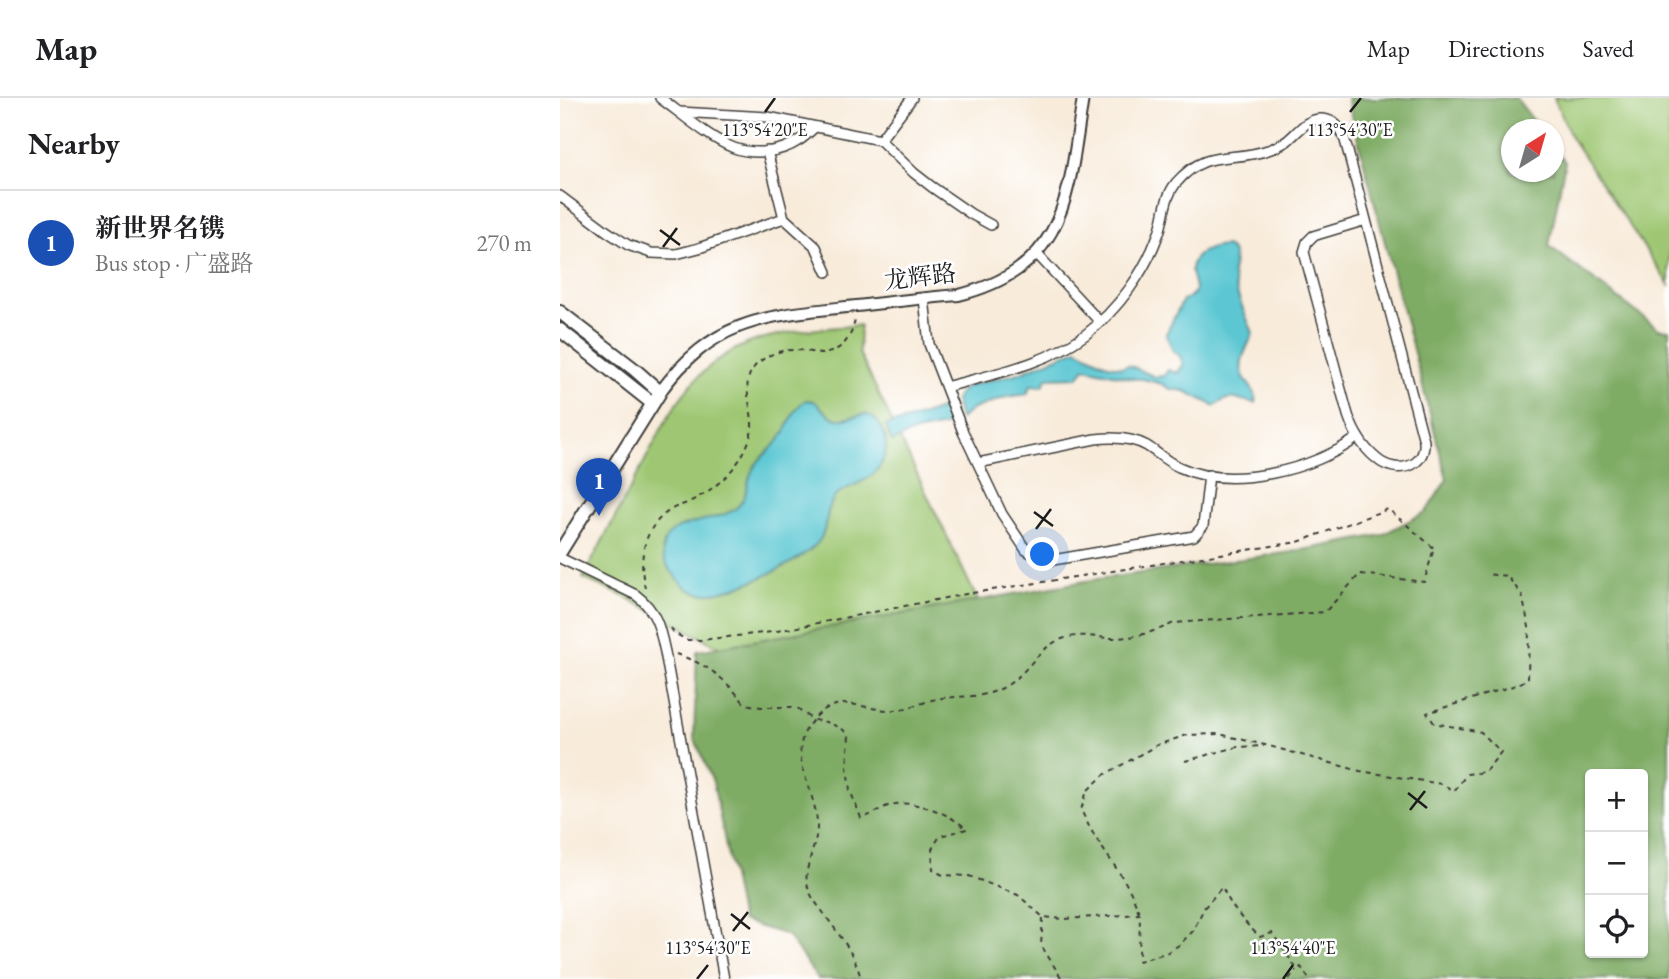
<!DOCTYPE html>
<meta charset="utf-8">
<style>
:root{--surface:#fff;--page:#f6f6f6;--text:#202124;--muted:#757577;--line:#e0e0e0;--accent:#d1495b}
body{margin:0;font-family:"EB Garamond","Noto Serif SC",serif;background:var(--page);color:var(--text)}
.controls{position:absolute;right:21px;bottom:21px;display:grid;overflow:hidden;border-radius:7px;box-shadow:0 2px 5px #0004}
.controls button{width:63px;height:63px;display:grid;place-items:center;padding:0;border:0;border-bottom:2px solid var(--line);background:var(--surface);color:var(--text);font:35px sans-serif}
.compass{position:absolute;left:941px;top:21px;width:63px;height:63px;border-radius:50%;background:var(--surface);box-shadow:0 2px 5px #0004;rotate:37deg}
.you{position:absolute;left:483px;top:457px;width:24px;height:24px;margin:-18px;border:5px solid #fff;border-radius:50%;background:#1a73e8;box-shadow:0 0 0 10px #1a73e833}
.badge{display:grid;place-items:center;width:46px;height:46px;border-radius:50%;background:var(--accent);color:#fff;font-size:23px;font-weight:700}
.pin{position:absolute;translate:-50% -58px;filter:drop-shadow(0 2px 4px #0008)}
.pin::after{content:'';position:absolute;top:37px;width:24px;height:21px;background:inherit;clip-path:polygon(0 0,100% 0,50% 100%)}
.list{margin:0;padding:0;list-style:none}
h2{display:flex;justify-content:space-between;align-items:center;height:91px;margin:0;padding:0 28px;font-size:30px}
h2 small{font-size:23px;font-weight:400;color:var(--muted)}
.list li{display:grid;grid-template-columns:46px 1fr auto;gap:21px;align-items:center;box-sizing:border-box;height:105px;padding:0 28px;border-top:2px solid var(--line)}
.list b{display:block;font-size:26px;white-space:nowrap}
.list p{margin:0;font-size:23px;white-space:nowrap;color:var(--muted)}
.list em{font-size:23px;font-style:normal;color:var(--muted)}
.icon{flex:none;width:38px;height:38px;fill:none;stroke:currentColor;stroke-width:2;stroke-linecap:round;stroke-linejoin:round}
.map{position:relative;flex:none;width:1109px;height:881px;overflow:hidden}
header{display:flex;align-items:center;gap:42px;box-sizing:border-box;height:98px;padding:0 35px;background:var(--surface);border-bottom:2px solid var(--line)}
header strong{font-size:33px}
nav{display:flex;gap:38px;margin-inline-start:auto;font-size:24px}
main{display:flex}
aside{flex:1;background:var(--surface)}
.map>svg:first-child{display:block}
</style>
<header>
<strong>Map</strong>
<nav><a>Map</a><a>Directions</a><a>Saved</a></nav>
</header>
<main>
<aside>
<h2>Nearby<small></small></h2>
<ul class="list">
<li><span class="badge" style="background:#1a4fb4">1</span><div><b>新世界名镌</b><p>Bus stop · 广盛路</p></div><em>270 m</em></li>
</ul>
</aside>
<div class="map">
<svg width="1109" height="881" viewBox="0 0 1109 881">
<rect width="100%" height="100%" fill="#fff"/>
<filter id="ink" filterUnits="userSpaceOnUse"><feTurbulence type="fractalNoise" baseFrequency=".0143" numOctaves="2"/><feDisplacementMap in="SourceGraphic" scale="14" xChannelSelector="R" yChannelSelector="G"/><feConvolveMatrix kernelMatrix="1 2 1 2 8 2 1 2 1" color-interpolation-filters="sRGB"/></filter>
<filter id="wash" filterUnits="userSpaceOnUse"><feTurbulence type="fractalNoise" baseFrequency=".00686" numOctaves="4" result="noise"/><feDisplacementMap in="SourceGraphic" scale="28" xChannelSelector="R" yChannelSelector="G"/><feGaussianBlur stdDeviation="1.57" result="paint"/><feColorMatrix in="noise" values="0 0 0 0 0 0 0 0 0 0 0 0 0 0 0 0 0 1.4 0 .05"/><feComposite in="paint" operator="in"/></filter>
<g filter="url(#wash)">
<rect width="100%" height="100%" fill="#f8ebda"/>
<!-- green -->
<g fill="#9fc773" stroke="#5e7248" stroke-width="2">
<path d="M994,0H1109V187L1011,39Z"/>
<path d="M300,227L299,255L418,503L159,549L65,499L23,480C41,445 60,410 78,376C107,321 127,270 189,245C224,232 264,231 300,227Z"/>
</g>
<!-- forest -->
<path fill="#7fac65" stroke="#4e6440" stroke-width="2" fill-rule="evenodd" d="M787,0H956L980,31L951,32V74H993L994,50L1005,64L989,148L1099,231L1109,232V881H258L227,837L181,823L153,684L134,639L137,553L531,482L732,454L822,437L866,414L887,381ZM1030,676H1083V855H1030Z"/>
<!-- water -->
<g fill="#5bc7d3" stroke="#3c7278" stroke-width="2">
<path d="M665,148C678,153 672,165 673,177C676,197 685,216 693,235C689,247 679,260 682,274C685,286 698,292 695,305C678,302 670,295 655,308L625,293L610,291L602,286L583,281H576L525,270L518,279L487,280L483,288L471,287L467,296L446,299L413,311L400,321L395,302L399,295L408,288L459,275L517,251L548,267L561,269L569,267L595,279L604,278L608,272L617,275L623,268C622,260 620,257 613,253L606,236L623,202C628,200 636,197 635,191C635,187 632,179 631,174C630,155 651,149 665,148Z"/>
<path d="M246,302L254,303C262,309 268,320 279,321C297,322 308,306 321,329C331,347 325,369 308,380C299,386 288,389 279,395C263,408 270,428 259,443C244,464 165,500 139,495C126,493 119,483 111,473C103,463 99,450 107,439C119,422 159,423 175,411C188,401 186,386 192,373C198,359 211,353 220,341C230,329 232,310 246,302Z"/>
<path d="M384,310L389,327L351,335L332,344L326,328L328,327L348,322Z"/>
</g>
</g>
<g filter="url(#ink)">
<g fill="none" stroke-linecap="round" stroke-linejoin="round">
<defs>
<g id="minor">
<path d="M100,0C121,15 150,41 174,50C194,57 220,55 238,43C244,40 250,33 255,29"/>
<path d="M119,14L208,19L320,42L354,75L372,89L411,116L431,127"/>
<path d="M320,42L352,0"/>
<path d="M207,53L224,120L256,149L267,174"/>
<path d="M0,98L48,134L68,147L91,155L116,156L139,150L224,120"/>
<path d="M476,155L540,224"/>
<path d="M364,200L369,246L403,334L442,416L466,452L481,461L493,462L634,438L643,428L649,377"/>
<path d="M386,289C433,276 484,267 525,237C558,212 585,174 599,135C605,118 604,100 616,85C647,49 671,65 708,52C715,50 722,46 727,43C738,34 747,20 762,21C777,22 783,34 786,46L864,343C866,370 836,377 817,361C801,348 791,329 786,310L744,154L747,144L753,138L806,122"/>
<path d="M418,365L535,341C553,339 571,339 587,348C598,355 607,364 619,369C670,393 755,372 798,339"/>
<path d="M0,460L76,497C96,512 100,530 105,554L164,881"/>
</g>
<path id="tertiary" d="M100,294C154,221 203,218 287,209C324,205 361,200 399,197C509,169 508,95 523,0"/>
<g id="secondary">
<path d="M0,214L74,271L100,294L0,454"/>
<path d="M0,232L92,305"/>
</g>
</defs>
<!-- minor casing -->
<use href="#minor" stroke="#3d3b38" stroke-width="12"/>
<!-- tertiary casing -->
<use href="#tertiary" stroke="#3d3b38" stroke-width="14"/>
<!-- secondary casing -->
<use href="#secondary" stroke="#3d3b38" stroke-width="16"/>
<!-- path -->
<g stroke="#3d3b38" stroke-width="2" stroke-dasharray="5 5" stroke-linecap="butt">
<path d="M85,490C78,461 83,428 112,411C117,408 122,407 127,405C148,395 167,381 180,361C186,351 192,339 192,327C192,305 179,283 197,266C211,253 229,250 247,253C252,254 257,256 262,256C282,254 293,238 295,220"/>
<path d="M111,530L114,535L127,542H141L212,534L406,496L738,444L828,411L874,450L864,484L800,476L765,514L614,525C594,534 575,540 553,540C534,540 525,535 505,540C480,547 470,572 449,586C422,604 400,595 372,602C362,605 352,609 342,611C310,618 280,589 252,623C223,658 258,691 257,729C257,748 244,768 247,785C249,798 258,807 265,817C280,838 295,856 301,881"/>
<path d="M116,556C150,568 162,578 185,606L201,609H236L253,622L266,624L281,630L289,637L287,669L290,692L301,720C312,718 320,710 331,707C356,701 388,715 407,731L380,738L372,751L373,772L383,777L409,778L458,797L483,819L505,821L580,816L579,863L608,854L619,847L633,833L644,810L662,789C673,812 682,822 700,839L712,835L737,871L741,869L749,881"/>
<path d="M625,663L677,649L704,648"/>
<path d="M579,815C569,783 551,765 534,737C529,729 525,720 521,712L527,693L544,677L597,647L627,637L659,636L709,648L800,673L882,686L894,693L907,676L925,674L941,654L921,634L874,625L867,615L956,587L968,581L969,529L962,497L947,478L926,476"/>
<path d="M483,820L481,847L502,881"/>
<path d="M729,881L736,872"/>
</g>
<!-- minor -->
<use href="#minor" stroke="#fff" stroke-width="9"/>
<!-- tertiary -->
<use href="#tertiary" stroke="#fff" stroke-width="10"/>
<!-- secondary -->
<use href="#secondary" stroke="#fff" stroke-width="12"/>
</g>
</g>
<!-- ticks -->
<path fill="none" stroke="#1c1c1c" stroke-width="2.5" d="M205,14L215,0M790,14L801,0M100,132L120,147M103,149L117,130M474,414L493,428M476,431L491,411M848,695L867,710M850,712L865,693M171,816L190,831M173,833L188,814M137,881L148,867M723,881L733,867"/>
<g text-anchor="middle" stroke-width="5" stroke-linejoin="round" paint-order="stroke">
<!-- street labels -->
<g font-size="24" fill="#1c1c1c" stroke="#fff">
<text transform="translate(360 179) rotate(-7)" y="8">龙辉路</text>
</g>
</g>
<g font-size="18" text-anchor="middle" fill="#1c1c1c" stroke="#fff" stroke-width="5" stroke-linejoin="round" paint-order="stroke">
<text x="205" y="38">113°54'20"E</text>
<text x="790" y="38">113°54'30"E</text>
<text x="148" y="856">113°54'30"E</text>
<text x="733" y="856">113°54'40"E</text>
</g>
</svg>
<div class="controls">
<button>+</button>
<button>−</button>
<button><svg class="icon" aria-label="locate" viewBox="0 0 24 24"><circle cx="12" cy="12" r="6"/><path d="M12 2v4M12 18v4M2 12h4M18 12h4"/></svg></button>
</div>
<svg class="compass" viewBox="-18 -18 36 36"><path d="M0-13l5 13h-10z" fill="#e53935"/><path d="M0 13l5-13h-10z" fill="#757577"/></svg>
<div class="you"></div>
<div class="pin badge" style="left:39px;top:418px;background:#1a4fb4">1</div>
</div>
</main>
